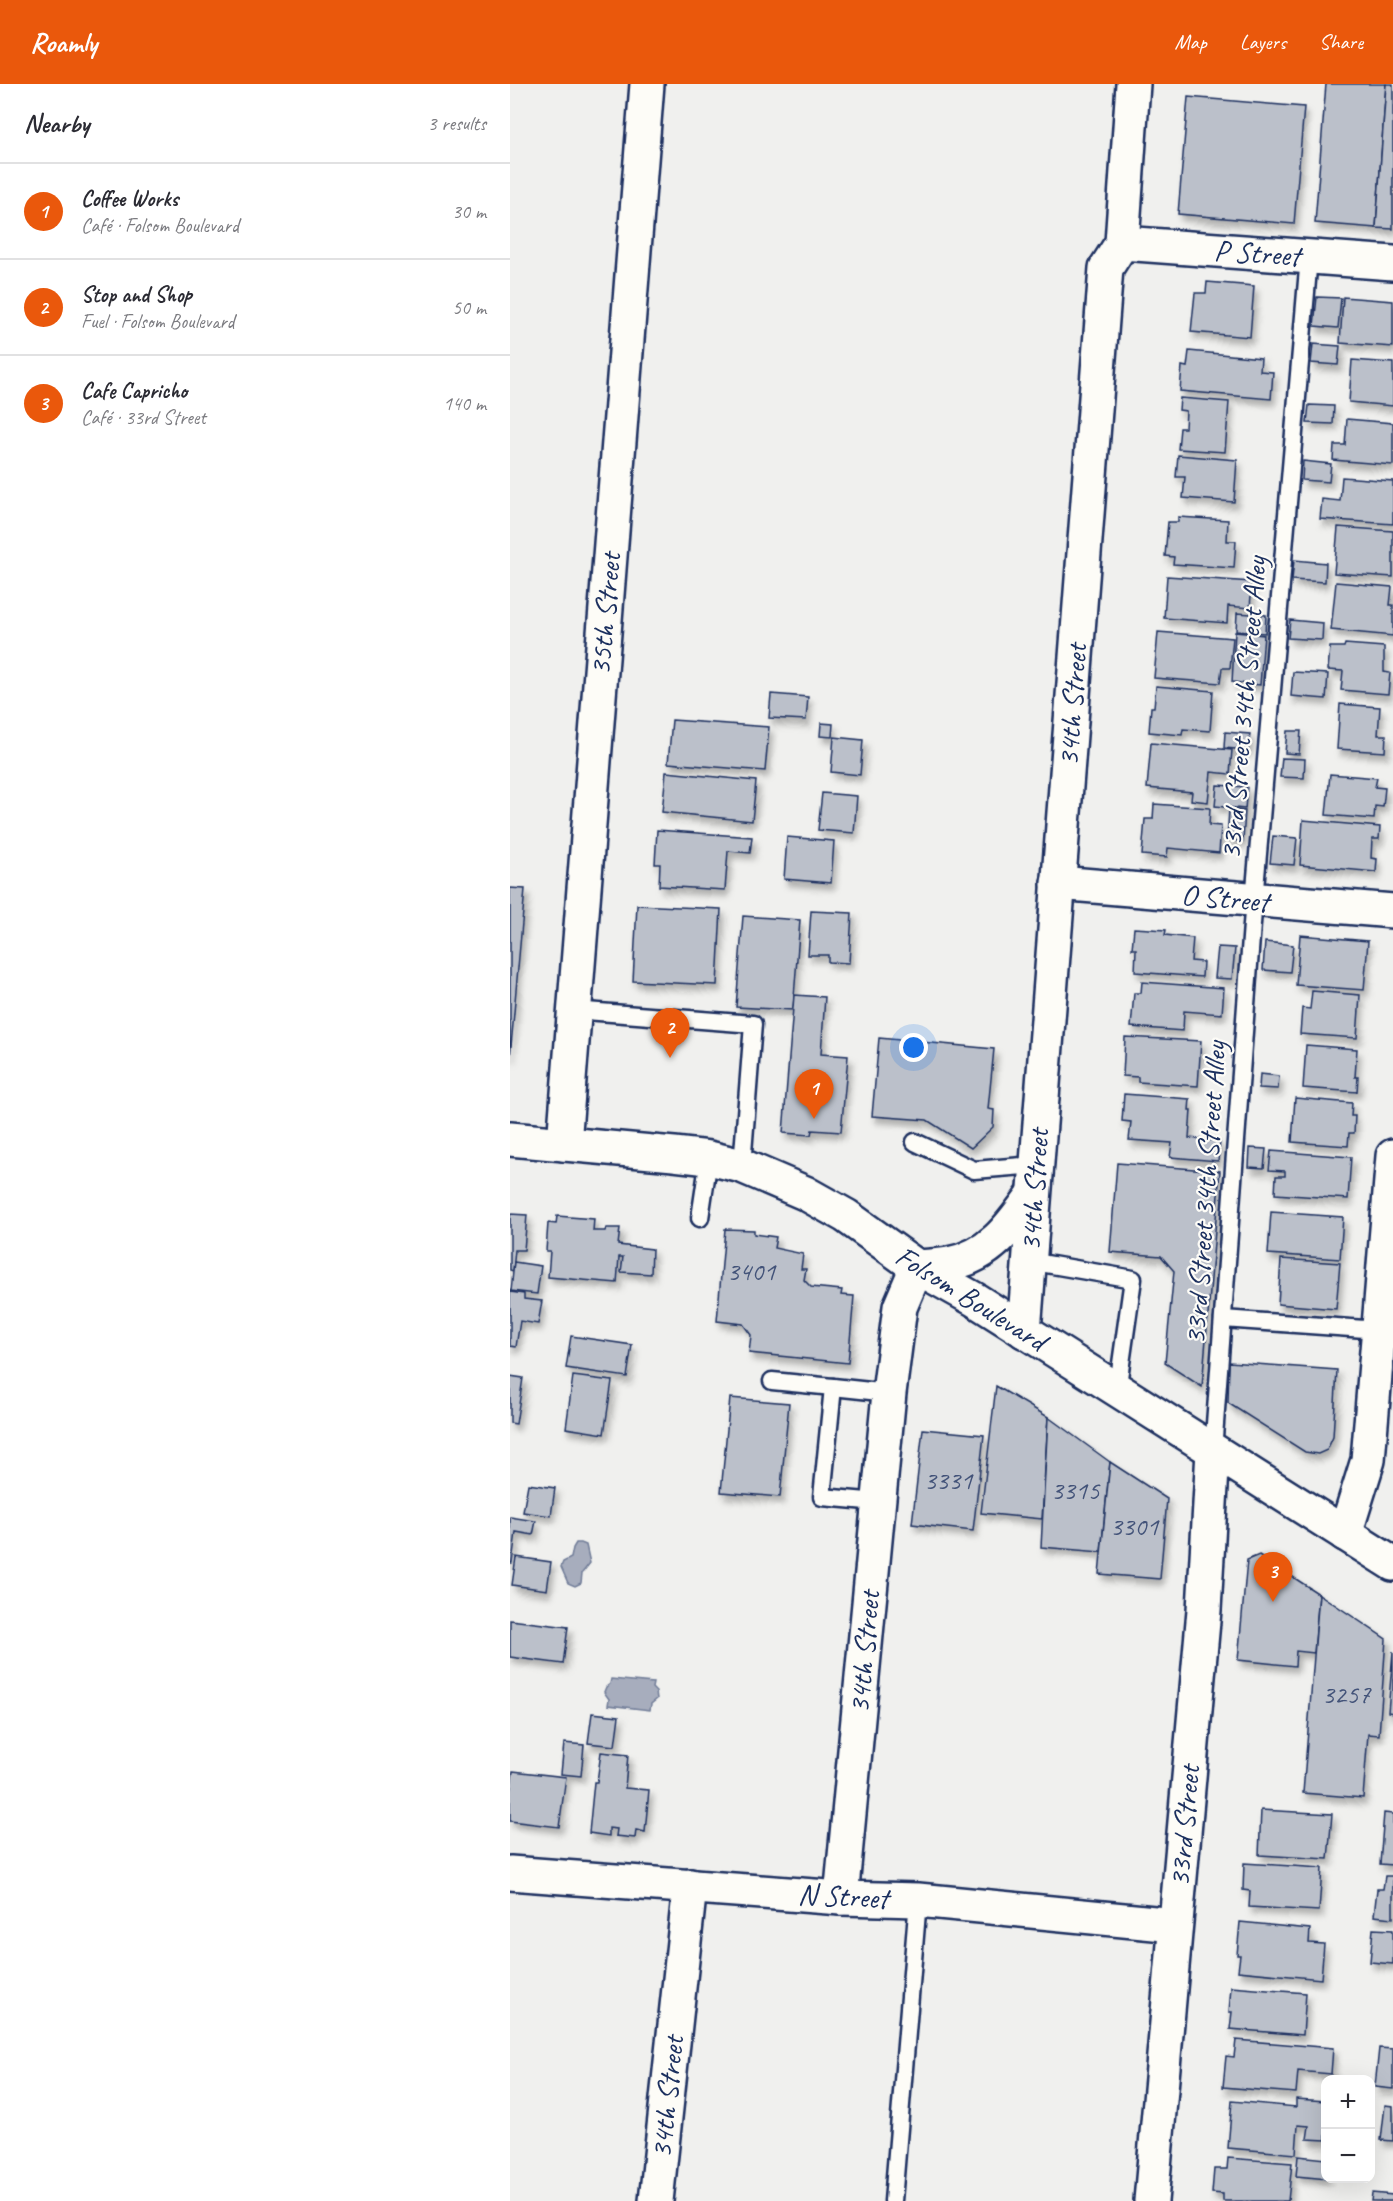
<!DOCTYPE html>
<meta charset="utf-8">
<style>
:root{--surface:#fff;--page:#f2f2f3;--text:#2b2b33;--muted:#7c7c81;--line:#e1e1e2;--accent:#ea580c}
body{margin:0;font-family:Caveat,sans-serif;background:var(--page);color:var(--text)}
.controls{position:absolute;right:18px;bottom:18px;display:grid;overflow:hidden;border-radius:12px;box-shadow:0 6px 24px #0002}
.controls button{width:54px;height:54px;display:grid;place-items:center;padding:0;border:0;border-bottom:2px solid var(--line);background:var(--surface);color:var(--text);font:30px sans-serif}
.you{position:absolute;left:404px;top:964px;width:21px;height:21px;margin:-15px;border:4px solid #fff;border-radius:50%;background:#1a73e8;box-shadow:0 0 0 9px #1a73e833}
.badge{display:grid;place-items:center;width:39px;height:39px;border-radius:50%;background:var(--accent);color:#fff;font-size:20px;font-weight:700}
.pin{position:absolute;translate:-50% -50px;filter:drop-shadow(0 2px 3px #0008)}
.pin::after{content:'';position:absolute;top:32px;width:21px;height:18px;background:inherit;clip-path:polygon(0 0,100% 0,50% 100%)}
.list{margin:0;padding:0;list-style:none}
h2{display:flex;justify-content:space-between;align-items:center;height:78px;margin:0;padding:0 24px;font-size:26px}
h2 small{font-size:20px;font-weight:400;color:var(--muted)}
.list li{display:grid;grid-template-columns:39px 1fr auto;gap:18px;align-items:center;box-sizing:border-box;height:96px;padding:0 24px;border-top:2px solid var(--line)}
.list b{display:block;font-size:22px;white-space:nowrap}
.list p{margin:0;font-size:20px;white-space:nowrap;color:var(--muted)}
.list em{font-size:20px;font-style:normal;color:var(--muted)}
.map{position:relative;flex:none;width:883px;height:2117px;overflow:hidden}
header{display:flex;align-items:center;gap:36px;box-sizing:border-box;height:84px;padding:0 30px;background:var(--accent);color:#fff}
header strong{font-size:28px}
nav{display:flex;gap:33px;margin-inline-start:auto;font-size:21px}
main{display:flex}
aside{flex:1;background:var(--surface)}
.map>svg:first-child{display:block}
</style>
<header>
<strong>Roamly</strong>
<nav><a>Map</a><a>Layers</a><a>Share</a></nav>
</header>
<main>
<aside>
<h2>Nearby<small>3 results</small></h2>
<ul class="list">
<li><span class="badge">1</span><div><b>Coffee Works</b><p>Café · Folsom Boulevard</p></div><em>30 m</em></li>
<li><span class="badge">2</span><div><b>Stop and Shop</b><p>Fuel · Folsom Boulevard</p></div><em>50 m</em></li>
<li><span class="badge">3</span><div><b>Cafe Capricho</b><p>Café · 33rd Street</p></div><em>140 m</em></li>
</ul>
</aside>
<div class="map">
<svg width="883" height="2117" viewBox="0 0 883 2117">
<defs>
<filter id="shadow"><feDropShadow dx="3.5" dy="6" stdDeviation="3" flood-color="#0004"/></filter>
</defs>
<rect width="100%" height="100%" fill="#f0f0ee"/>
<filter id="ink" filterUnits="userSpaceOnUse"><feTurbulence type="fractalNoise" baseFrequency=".0167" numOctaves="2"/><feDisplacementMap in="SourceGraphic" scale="12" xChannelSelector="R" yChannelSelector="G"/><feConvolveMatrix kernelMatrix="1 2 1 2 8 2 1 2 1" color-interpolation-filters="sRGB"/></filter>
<g filter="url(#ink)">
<!-- water -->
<g fill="#a7adbd" stroke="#6f7b97" stroke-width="1.5">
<path d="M66,1459H71L76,1461L80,1479L72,1489L71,1499L65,1502L58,1499L51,1483L53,1478L61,1474L63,1464Z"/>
<path d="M101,1595L143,1599L142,1604L146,1608L147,1615L141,1620L140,1626L98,1621L99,1615L94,1608L96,1603L100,1600Z"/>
</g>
<!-- building -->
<g fill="#bbc0ca" stroke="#1b2f5e" stroke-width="1.5" filter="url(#shadow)">
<path d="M816,0H876L866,144L805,139Z"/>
<path d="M876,0H883V145L866,144Z"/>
<path d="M678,13L794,23L784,140L668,130Z"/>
<path d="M697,198L744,202L740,253L681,248L685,209H696Z"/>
<path d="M807,213L831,214L828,244L804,242Z"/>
<path d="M833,213L883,217V263L830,259Z"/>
<path d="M803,260L830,262L828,281L801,279Z"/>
<path d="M679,267L751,274L750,287L763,288L761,315L670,307L672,282L677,283Z"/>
<path d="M842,276L883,279V322L839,318Z"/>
<path d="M670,314L719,318L715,368L668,365L670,344H675L676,327L669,326Z"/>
<path d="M799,321L824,322L823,340L797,339Z"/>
<path d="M837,335L883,339V381L823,376L824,361H835Z"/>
<path d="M668,371L727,376L724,418L673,414L675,393H666Z"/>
<path d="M793,377L821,380L819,398L792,396Z"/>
<path d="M832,393L883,397V440L810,435L812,415L830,417Z"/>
<path d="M668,433L718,436L717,457H726L724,484L663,480L664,473L655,472L658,438H668Z"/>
<path d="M828,443L883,447V493L824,489Z"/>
<path d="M784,476L816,479L815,498L782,496Z"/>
<path d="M657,492L742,498L740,524L718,522L717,539L654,534Z"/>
<path d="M826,498L882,503L880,521H883V552L821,546Z"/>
<path d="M727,529L756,531L755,549L726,547Z"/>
<path d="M780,536L813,539L812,556L778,554Z"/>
<path d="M648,548L723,554L720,584H712L710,599L644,594Z"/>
<path d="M725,548L754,551L750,601L722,598Z"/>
<path d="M835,560L874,563V588L880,589L878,610L831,606L833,587L818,586L820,563H834Z"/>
<path d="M783,588L818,590L816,615L781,612Z"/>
<path d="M646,602L703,607L700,647L673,645L672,651L639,648L641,623H644Z"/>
<path d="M261,610L298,613L296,636L259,634Z"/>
<path d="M830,620L870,623L868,651H876L875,668L827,665Z"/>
<path d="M162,636L259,643L255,687L158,679Z"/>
<path d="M311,639L323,640L322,653L310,652Z"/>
<path d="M777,647H791L789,670L775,669Z"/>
<path d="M715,648L740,650L738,666L714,664Z"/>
<path d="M324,653L353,656L350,691L321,688Z"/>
<path d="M641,659L722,666L720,690L701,688L698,718L681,716L682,708L637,704Z"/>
<path d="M772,674L795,675L794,694L770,693Z"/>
<path d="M156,688L246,697L242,737L152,728Z"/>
<path d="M820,690L867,694L865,703L875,704L873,723L865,722L864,735L816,731Z"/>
<path d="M707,701L737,703L735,725L705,722Z"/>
<path d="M312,709L347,712L344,749L308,746Z"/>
<path d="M644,720L700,724L699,741L711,742L709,769L658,764L657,773L632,771L635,735H643Z"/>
<path d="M719,725L735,727L733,757L717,756Z"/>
<path d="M793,736L870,743L869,755H862L861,774L867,775L866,788L790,781Z"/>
<path d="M147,746L242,753L240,769L218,767L215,806L149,802L150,780H145Z"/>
<path d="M763,752L787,754L784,781L760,779Z"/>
<path d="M277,753L324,757L321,799L274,795Z"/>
<path d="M0,804L15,805L0,974Z"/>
<path d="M127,821L211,825L207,901L123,897Z"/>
<path d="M301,827L342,829L339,879L318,878V871H298Z"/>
<path d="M233,832L290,836L283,926L226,923Z"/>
<path d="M624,844L656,846L655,851L683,854L681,877L693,878L692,893L625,888L626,865H622Z"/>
<path d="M790,851L858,857L854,906L786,901Z"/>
<path d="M755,858L783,861L780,888L753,886Z"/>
<path d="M708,863L725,864L722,895L705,894Z"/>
<path d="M632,898L714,904L712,930L674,927L673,947L621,943L624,909H631Z"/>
<path d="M802,907L850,911L847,954L790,950L792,924L800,925Z"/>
<path d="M284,911L315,913L311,970L338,972L331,1048L302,1046L301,1051L273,1049Z"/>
<path d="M615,953L691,957L688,1002L628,998V993L613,992Z"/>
<path d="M369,954L484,965L478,1025L484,1026L483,1043L461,1064L417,1036L362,1032Z"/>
<path d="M796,961L847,965L845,993H848L847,1008L793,1004Z"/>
<path d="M750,990L769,992L768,1005L749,1004Z"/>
<path d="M614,1010L680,1015L679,1026H681L679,1054L710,1057L708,1077L660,1073L662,1059L619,1056L621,1038L612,1037Z"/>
<path d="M785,1014L842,1019L841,1032H845L844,1049H839L838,1062L782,1058Z"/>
<path d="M740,1064L756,1065L754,1084L739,1083Z"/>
<path d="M761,1067L841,1073L838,1115L765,1110L766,1092H775V1087L759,1086Z"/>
<path d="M607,1079L710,1087L692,1303L655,1279L664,1187L651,1172L600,1168Z"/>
<path d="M761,1128L833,1133L830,1175L758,1170Z"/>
<path d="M0,1130L17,1131L14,1166H5L3,1187L0,1186Z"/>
<path d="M47,1132L84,1135L83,1147H95L96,1144H110L108,1161L142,1165L141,1190L111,1188L113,1173H109L107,1199L38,1193L40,1167H36L38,1139L46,1140Z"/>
<path d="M215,1145L244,1146V1150L266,1153L264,1164L293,1170L291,1185H296L294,1196L301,1203L332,1206L331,1211L344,1212L338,1279L239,1269L241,1251L233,1240L207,1237Z"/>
<path d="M771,1175L830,1179L826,1225L768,1220Z"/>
<path d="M4,1178L31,1182L27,1210L1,1207Z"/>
<path d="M0,1208L14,1210V1215L32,1217L28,1240L10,1237L6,1263L0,1262Z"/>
<path d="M61,1252L122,1261L117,1293L56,1284Z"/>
<path d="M719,1278L827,1286L823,1353L817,1366L808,1370L795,1368L718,1319Z"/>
<path d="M0,1292L13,1294L6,1340L0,1339Z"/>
<path d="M63,1292L102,1297L94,1350L56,1344Z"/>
<path d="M486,1302L538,1333L532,1435L471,1429Z"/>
<path d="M220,1314L279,1319L270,1413L211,1408Z"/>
<path d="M538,1333L600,1378L591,1468L531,1463Z"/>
<path d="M413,1345L474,1351L463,1447L402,1440Z"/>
<path d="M600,1378L657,1415L650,1495L589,1490Z"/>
<path d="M18,1400L45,1404L41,1432L13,1428Z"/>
<path d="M0,1433L26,1437L23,1451L6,1448L2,1479H0Z"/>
<path d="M749,1471L809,1510L804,1569L786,1567L785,1582L728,1576L737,1476Z"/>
<path d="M6,1473L41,1478L37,1506L2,1501Z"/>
<path d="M809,1510L876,1555L869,1651L858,1650L853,1714L793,1709Z"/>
<path d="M0,1536L58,1543L53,1580L0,1573Z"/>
<path d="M883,1567V1629L878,1628Z"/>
<path d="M82,1629L109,1632L105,1662L78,1659Z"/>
<path d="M54,1659L74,1661L71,1692L51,1690Z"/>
<path d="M91,1668L118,1671L115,1704L139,1706L135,1748L126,1746L125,1754L106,1752L107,1745L99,1744V1752L79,1749L84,1698H87Z"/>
<path d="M3,1687L56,1693L49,1743L0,1737V1708Z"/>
<path d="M751,1726L822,1730L818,1775L749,1771Z"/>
<path d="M874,1729L883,1730V1781L870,1780Z"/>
<path d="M734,1779L812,1784L809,1827L739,1823L740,1807L733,1806Z"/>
<path d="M875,1792H883V1834L864,1832L867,1805H873Z"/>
<path d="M730,1838L800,1845L799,1859L814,1860L811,1895L728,1887L730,1871H727Z"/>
<path d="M863,1845L883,1846V1880L860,1878Z"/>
<path d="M721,1903L796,1909L793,1951L720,1945L722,1928H719Z"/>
<path d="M726,1956L823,1964L821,1990L788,1987L786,2009L713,2003L716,1972L724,1973Z"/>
<path d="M869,1964L883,1965V2005L865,2003Z"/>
<path d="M786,2015L816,2017V2056L797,2055L799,2042L788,2041L786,2070L718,2064L722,2017L786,2023Z"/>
<path d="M875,2021L883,2022V2057L871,2056Z"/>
<path d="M788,2072L816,2075V2094L818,2095L786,2092Z"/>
<path d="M718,2074L782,2079L778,2117H713V2110L702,2109L704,2085H717Z"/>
<path d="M862,2109L883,2111V2117H861Z"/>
</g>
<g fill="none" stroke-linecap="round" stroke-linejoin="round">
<defs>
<g id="service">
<path d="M63,926L243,940L232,1082"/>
<path d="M405,1058L464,1086L526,1081"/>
<path d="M190,1134L199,1074"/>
<path d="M519,1177L623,1195L607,1308"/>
<path d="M713,1235L869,1246"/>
<path d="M262,1297L323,1303L312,1413L368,1418"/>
<path d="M323,1303L379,1309"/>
<path d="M703,1367L742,840L799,173"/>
<path d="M383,2117L408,1816"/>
</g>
<g id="minor">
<path d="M612,159L883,179"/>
<path d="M548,799L883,827"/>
<path d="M54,1060L137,0"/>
<path d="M835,1450L858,1376L883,1072"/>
<path d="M0,1789L331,1814L408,1816L665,1841"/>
<path d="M331,1814L379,1309L390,1223L407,1183"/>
<path d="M146,2117L180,1802"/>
<path d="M641,2117L694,1526L703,1367"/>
</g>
<g id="tertiary">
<path d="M407,1183C417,1182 429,1182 439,1180C481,1172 501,1142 524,1110"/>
<path d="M514,1247L596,184L612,159L623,0"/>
</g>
<path id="primary" d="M0,1055L164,1070L199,1074L232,1082L295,1109L336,1132L407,1183L464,1215L883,1480"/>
</defs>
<!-- service casing -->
<use href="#service" stroke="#1b2f5e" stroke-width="21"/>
<!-- minor casing -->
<use href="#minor" stroke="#1b2f5e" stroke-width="38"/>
<!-- tertiary casing -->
<use href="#tertiary" stroke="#1b2f5e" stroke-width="38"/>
<!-- primary casing -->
<use href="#primary" stroke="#1b2f5e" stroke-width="38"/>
<!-- service -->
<use href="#service" stroke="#fdfcf7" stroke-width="16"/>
<!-- minor -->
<use href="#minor" stroke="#fdfcf7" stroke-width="33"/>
<!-- tertiary -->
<use href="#tertiary" stroke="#fdfcf7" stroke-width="33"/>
<!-- primary -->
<use href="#primary" stroke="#fdfcf7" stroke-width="33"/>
</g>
</g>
<g text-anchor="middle" stroke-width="4.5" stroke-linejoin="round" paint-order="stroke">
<!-- number labels -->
<g font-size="27" fill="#435379">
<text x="241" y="1196">3401</text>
<text x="438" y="1405">3331</text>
<text x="565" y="1415">3315</text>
<text x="624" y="1451">3301</text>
<text x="836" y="1619">3257</text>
</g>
<!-- street labels -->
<g font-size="30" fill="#1b2f5e" stroke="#fdfcf7">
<text transform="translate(747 169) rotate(4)" y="10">P Street</text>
<text transform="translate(95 530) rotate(-85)" y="10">35th Street</text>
<text transform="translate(562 621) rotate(-86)" y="10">34th Street</text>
<text transform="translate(733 624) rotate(-85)" y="10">33rd Street 34th Street Alley</text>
<text transform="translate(715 814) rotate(5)" y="10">O Street</text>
<text transform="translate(524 1106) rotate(-86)" y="10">34th Street</text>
<text transform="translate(695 1109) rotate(-86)" y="10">33rd Street 34th Street Alley</text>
<text transform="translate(461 1214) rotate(32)" y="10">Folsom Boulevard</text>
<text transform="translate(354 1568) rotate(-85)" y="10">34th Street</text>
<text transform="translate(674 1742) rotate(-85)" y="10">33rd Street</text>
<text transform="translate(333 1812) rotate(3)" y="10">N Street</text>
<text transform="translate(157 2013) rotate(-84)" y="10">34th Street</text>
</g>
</g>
</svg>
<div class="controls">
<button>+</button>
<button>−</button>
</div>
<div class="you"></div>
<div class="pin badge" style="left:304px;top:1035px">1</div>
<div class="pin badge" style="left:160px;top:974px">2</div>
<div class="pin badge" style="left:763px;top:1518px">3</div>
</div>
</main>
